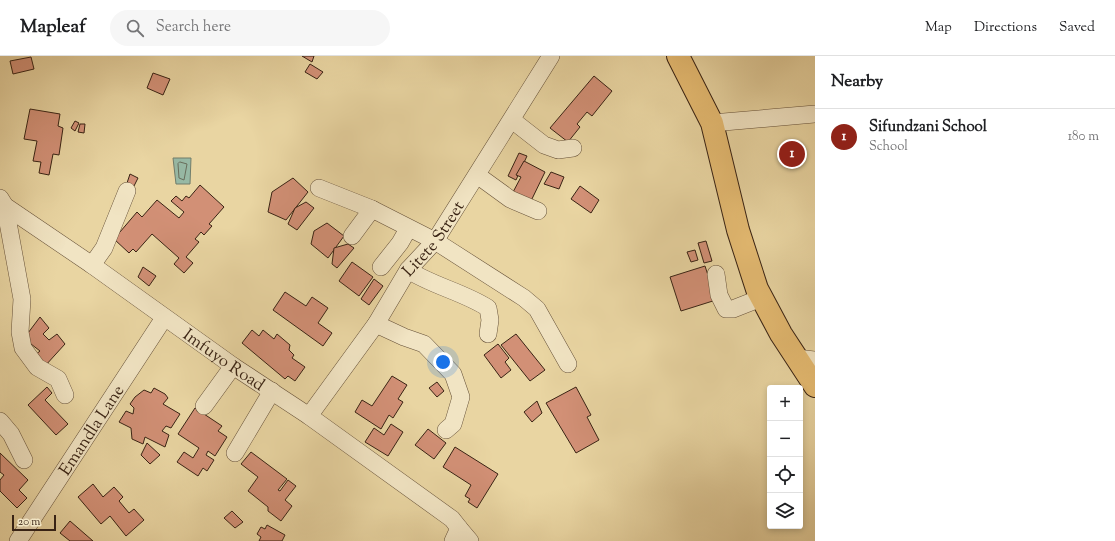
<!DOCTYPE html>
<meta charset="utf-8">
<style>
:root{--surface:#fff;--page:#f6f6f6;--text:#202124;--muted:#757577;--line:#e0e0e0;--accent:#8f2418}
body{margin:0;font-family:"Sorts Mill Goudy",serif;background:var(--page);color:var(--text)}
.controls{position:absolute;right:12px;bottom:12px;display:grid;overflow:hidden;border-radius:4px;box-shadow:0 2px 6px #0003}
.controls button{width:36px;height:36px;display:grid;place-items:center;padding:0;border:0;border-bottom:1px solid var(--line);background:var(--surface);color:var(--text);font:20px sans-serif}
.scale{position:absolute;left:12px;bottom:10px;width:44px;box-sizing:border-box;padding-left:4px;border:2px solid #392314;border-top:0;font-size:11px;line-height:14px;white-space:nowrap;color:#392314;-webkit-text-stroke:3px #f1e4c3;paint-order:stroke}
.you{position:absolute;left:443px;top:306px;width:14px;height:14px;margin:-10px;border:3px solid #fff;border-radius:50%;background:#1a73e8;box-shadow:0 0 0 6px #1a73e833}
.badge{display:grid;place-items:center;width:26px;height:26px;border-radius:50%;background:var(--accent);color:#fff;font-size:13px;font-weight:700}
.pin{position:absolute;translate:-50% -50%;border:2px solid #fff;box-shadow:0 1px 4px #0006}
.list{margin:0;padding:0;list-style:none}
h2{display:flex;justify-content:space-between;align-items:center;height:52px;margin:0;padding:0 16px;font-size:17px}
h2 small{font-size:13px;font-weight:400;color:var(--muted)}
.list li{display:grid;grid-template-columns:26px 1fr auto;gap:12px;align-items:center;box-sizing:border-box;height:56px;padding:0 16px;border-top:1px solid var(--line)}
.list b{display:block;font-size:15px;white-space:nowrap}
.list p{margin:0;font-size:13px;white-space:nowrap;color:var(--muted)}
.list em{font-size:13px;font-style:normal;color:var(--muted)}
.icon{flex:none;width:22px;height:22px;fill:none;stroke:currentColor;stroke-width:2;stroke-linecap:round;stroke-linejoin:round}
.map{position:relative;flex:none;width:815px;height:485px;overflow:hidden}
header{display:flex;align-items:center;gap:24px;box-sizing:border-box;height:56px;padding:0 20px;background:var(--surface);border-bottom:1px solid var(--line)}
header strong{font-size:19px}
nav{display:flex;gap:22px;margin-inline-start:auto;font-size:14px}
.search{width:280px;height:36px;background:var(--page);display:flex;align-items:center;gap:10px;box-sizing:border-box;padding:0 14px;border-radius:22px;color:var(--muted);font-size:15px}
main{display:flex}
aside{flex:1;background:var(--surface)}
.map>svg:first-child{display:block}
</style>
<header>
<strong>Mapleaf</strong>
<div class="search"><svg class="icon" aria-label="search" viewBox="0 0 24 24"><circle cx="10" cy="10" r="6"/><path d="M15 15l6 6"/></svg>Search here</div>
<nav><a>Map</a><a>Directions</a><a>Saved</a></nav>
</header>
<main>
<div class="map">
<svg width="815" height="485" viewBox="0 0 815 485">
<rect width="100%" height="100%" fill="#e9d5a2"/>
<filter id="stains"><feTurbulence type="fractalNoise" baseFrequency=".005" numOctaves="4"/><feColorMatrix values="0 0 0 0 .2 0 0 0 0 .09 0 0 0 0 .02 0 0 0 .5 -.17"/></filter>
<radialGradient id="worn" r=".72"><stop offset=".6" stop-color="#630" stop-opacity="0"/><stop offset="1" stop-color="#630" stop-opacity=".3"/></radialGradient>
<!-- water -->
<path fill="#97b9a5" stroke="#717d6b" d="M173,102H191L190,128H176Z"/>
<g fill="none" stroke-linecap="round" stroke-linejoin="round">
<!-- shore -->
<path stroke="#686e5c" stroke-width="1" d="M180,106L187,108L184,124L179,122L178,108Z"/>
</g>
<!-- building -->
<g fill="#d29076" stroke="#392314">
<path d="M302,0H314L312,6Z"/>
<path d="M31,1L34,13L13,18L10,5Z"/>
<path d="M310,8L323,16L317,23L305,16Z"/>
<path d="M153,17L170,23L163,39L147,32Z"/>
<path d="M594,20L612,35L592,60L587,56L577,68L580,71L568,86L550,72Z"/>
<path d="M30,53L60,58L58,70L63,72L59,99L53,98L49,119L39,117L41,106L33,105L37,85L24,83Z"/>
<path d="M75,65L79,67L75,75L71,72Z"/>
<path d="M80,68H85L84,77L78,76Z"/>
<path d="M519,97L527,100L516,124L508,120Z"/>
<path d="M524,105L545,116L530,147L512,138L521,121L516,119Z"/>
<path d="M551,116L564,121L559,133L544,128Z"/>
<path d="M130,118L138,122L134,130L127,127Z"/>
<path d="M293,122L308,136L286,164L268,156L272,136Z"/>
<path d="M200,129L224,151L209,168L212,170L204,179L201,176L195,183L199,186L186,201L193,207L184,217L174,208L179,202L152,178L136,196L133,193L129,197L114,183L137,156L142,161L157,144L179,162L184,156L171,145L176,140L182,145L186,140L189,142Z"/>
<path d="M580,130L599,144L591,157L571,143Z"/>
<path d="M306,146L314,152L297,174L288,168L295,152Z"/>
<path d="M327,167L344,180L328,202L311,188L314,175Z"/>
<path d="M706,185L712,205L704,207L698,187Z"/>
<path d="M348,188L354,192L337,212L332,208L334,192Z"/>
<path d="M695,194L698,204L691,206L687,196Z"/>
<path d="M352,206L373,221L359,240L339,225Z"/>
<path d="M705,210L716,244L681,255L670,221Z"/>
<path d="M143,211L156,220L149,230L138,221Z"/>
<path d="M374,223L383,230L369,249L361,243Z"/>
<path d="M285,236L306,250L312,241L328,252L318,267L332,277L323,290L273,254Z"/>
<path d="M40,261L49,272L43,278L49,284L57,278L65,288L45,310L34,300L40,295L31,288L28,293L22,285Z"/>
<path d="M252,274L259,280L263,274L274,283L277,278L290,289L289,294L294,299L292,302L305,311L295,325L288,320L285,323L242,287Z"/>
<path d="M516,278L545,314L530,325L501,289Z"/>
<path d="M498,288L509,302L505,306L511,314L501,322L484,299Z"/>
<path d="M392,320L407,329L398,343L403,346L393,362L389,359L381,373L355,356L362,344L372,350Z"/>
<path d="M437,326L444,335L437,341L429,332Z"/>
<path d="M47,331L52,337L45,344L68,368L56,379L28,349Z"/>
<path d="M576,331L591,359L587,361L599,384L576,397L546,347Z"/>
<path d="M154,332L165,338L168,342L163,348L180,358L171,372L166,370L162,375L169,379L165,391L145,381L143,388L132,383L131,372L119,366L126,355L133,358L134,352L130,348L135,341L144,334L151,337Z"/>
<path d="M537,345L542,357L532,366L524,356Z"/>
<path d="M195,352L222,370L218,375L227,381L215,400L208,395L206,399L214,404L207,415L203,412L198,420L177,406L184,396L193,402L199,392L178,378Z"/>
<path d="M391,368L403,376L388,400L365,386L374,372L384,379Z"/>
<path d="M428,373L446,387L434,403L415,389Z"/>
<path d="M147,387L160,399L150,408L141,399Z"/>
<path d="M455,391L498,418L477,452L468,446L470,443L465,440L471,429L443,411Z"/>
<path d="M251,396L287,423L278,434L280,435L288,424L296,430L285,444L292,450L281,465L268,455V451L248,435L258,421L241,408Z"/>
<path d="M0,397L28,424L19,434L27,442L17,452L0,435V424L4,419L0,416Z"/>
<path d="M93,428L103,441L114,431L123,441L119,445L129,457L134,453L144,464L126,480L110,460L101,468L78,441Z"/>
<path d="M232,455L243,466L235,472L224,462Z"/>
<path d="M70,465L93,485H70L60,477Z"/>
<path d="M267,469L285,479L282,485H259L261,481L257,478L261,471L265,473Z"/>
</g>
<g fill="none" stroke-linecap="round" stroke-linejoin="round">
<defs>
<g id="minor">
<path d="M512,64L544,89L558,94L573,92"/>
<path d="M712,67L815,58"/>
<path d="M477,119L510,143L538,155"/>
<path d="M319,132L372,153L435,185L524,242L537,253L568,308"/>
<path id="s1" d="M0,142L5,150L92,209L233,310L309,360L452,463L459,472L453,485"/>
<path d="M5,150L22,243L20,276L23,292L37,311L58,323L65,339"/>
<path d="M352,180L372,153"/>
<path d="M92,209L104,192L127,135"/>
<path d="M381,211L400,187L408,173"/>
<path d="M408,214C433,230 463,236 488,252L490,264L488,278"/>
<path d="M716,218L719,239L726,253H733L761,242"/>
<path d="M376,268L404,281L424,288L453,318L461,341L453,368L446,374"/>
<path d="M797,302L815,304"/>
<path d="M204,350L233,310"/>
<path id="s2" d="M309,360L376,268L408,214L435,185L551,0"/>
<path d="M0,365L11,378L24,404"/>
<path d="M235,397L272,335"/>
<path d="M459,472L470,485"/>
<path id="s3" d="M18,485L164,262"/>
</g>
<path id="major" d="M678,0L712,67L738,174L757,233L781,278L815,330"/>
</defs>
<!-- minor casing -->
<use href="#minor" stroke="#655038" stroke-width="18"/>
<!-- major casing -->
<use href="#major" stroke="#392314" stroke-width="24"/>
<!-- minor -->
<use href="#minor" stroke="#f1e4c3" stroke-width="17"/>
<!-- major -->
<use href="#major" stroke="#e4ba71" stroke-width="22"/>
</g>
<g text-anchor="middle" stroke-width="3.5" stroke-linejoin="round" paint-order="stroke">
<!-- street labels -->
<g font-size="17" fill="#392314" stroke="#f1e4c3">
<text dy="6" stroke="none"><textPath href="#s2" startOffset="217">Litete Street</textPath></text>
<text dy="6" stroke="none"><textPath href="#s1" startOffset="277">Imfuyo Road</textPath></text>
<text dy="6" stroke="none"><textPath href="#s3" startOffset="133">Emandla Lane</textPath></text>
</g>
</g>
<rect width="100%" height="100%" filter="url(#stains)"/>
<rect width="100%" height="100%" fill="url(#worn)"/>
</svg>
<div class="controls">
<button>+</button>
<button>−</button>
<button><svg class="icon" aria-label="locate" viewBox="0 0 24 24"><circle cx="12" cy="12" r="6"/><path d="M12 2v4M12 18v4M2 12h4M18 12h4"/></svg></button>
<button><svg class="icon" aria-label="layers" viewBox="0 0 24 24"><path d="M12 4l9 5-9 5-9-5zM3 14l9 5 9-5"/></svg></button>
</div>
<div class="scale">20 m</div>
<div class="you"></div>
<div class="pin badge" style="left:792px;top:98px">1</div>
</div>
<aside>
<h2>Nearby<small></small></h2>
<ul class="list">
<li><span class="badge">1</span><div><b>Sifundzani School</b><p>School</p></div><em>180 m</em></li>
</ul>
</aside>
</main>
